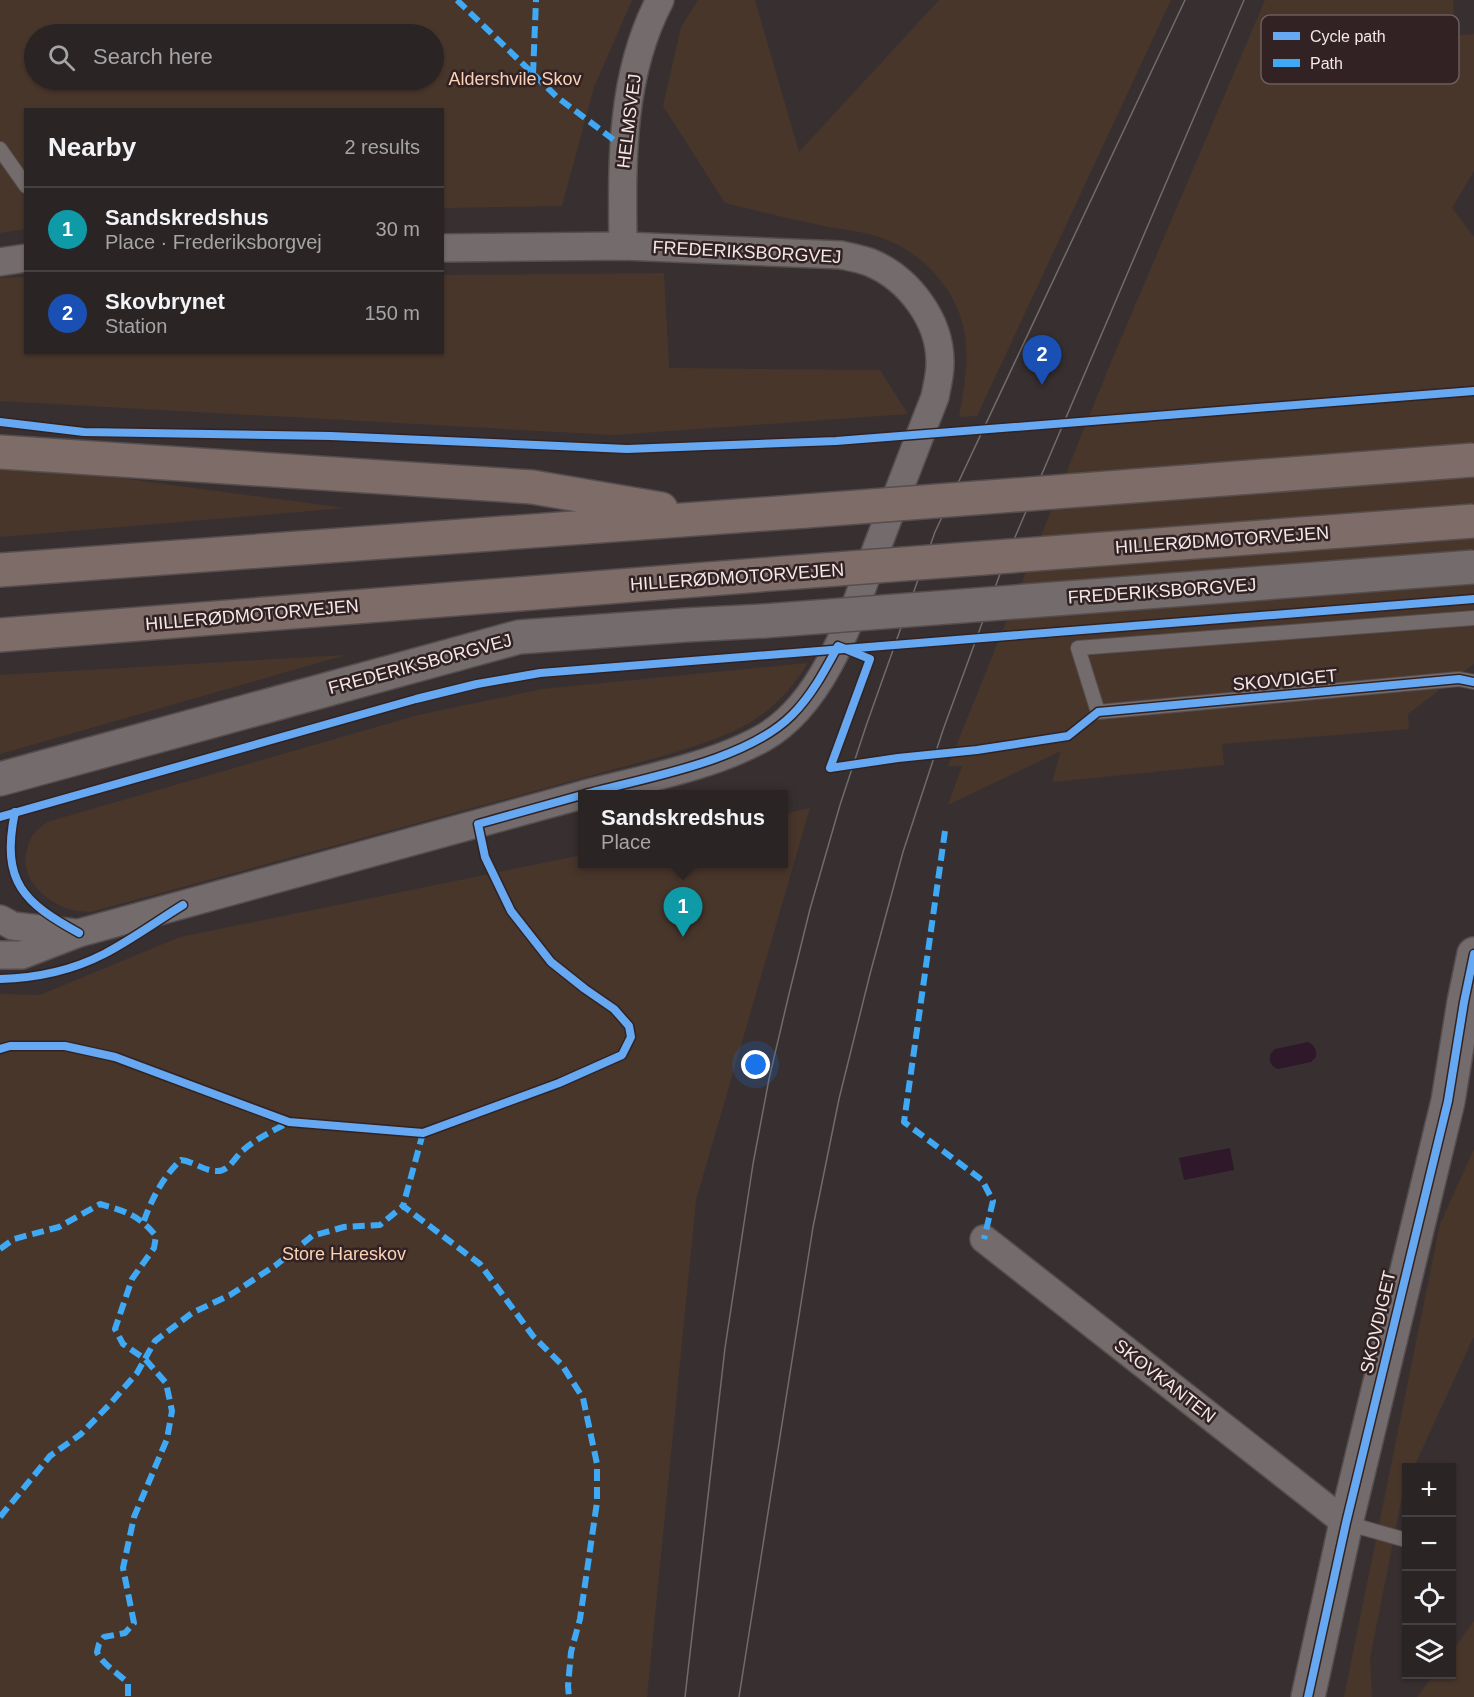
<!DOCTYPE html>
<meta charset="utf-8">
<style>
:root{--surface:#2a2424;--page:#322c2c;--text:#f1f3f6;--muted:#a5a4a6;--line:#464141;--accent:#95b2f1}
body{margin:0;font-family:Helvetica,sans-serif;background:var(--page);color:var(--text)}
.controls{position:absolute;right:18px;bottom:18px;display:grid;overflow:hidden;border-radius:0px;box-shadow:0 2px 4px #0004}
.controls button{width:54px;height:54px;display:grid;place-items:center;padding:0;border:0;border-bottom:2px solid var(--line);background:var(--surface);color:var(--text);font:30px sans-serif}
.you{position:absolute;left:756px;top:1065px;width:21px;height:21px;margin:-15px;border:4px solid #fff;border-radius:50%;background:#1a73e8;box-shadow:0 0 0 9px #1a73e833}
.badge{display:grid;place-items:center;width:39px;height:39px;border-radius:50%;background:var(--accent);color:#fff;font-size:20px;font-weight:700}
.pin{position:absolute;translate:-50% -50px;filter:drop-shadow(0 2px 3px #0008)}
.pin::after{content:'';position:absolute;top:32px;width:21px;height:18px;background:inherit;clip-path:polygon(0 0,100% 0,50% 100%)}
.popup{position:absolute;left:578px;top:790px;width:210px;height:78px;box-sizing:border-box;display:grid;place-content:center;border-radius:0px;background:var(--surface);filter:drop-shadow(0 2px 4px #0005);font-size:20px;white-space:nowrap;color:var(--muted)}
.popup b{font-size:22px;color:var(--text)}
.popup::after{content:'';position:absolute;left:50%;top:100%;margin-left:-12px;border:12px solid transparent;border-top-color:var(--surface)}
.list{margin:0;padding:0;list-style:none}
h2{display:flex;justify-content:space-between;align-items:center;height:78px;margin:0;padding:0 24px;font-size:26px}
h2 small{font-size:20px;font-weight:400;color:var(--muted)}
.list li{display:grid;grid-template-columns:39px 1fr auto;gap:18px;align-items:center;box-sizing:border-box;height:84px;padding:0 24px;border-top:2px solid var(--line)}
.list b{display:block;font-size:22px;white-space:nowrap}
.list p{margin:0;font-size:20px;white-space:nowrap;color:var(--muted)}
.list em{font-size:20px;font-style:normal;color:var(--muted)}
.icon{flex:none;width:33px;height:33px;fill:none;stroke:currentColor;stroke-width:2;stroke-linecap:round;stroke-linejoin:round}
.map{position:relative;flex:none;width:1474px;height:1697px;overflow:hidden}
.search{position:absolute;background:var(--surface);box-shadow:0 2px 4px #0004;left:24px;top:24px;width:420px;height:66px;display:flex;align-items:center;gap:15px;box-sizing:border-box;padding:0 21px;border-radius:33px;color:var(--muted);font-size:22px}
.panel{position:absolute;background:var(--surface);box-shadow:0 2px 4px #0004;left:24px;top:108px;width:420px;height:246px;border-radius:0px}
.map>svg:first-child{display:block}
</style>
<div class="map">
<svg width="1474" height="1697" viewBox="0 0 1474 1697">
<rect width="100%" height="100%" fill="#383030"/>
<!-- green -->
<g fill="#48362b" fill-rule="evenodd">
<path d="M0,0H632L594,87L562,206L443,208L442,110H26L25,229L0,233ZM34,34H434V80H34Z"/>
<path d="M698,0H755L799,152L939,0H1171L977,416L959,417C964,390 969,362 965,335C959,291 922,252 882,238C863,231 843,230 824,226C791,219 758,211 725,203L663,106L681,27Z"/>
<path d="M1265,0H1453L1455,36L1474,34V171L1452,208L1474,237V664L1408,714L1409,729L1222,744L1224,765L1052,782L1061,751L948,805L962,766H948L1111,362Z"/>
<path d="M664,273L669,368L880,370L908,414L614,435L0,401V278L25,277L26,352H442L443,275Z"/>
<path d="M0,462L345,508L0,537Z"/>
<path d="M346,655L0,754V675Z"/>
<path d="M808,663C771,722 733,734 670,754L91,912C82,911 71,911 63,907C33,893 14,867 33,835C36,830 42,826 47,822L418,715L542,689Z"/>
<path d="M810,808L696,1200L647,1697H0V994L40,995L180,937L582,855V864H783L784,814Z"/>
<path d="M1474,1149V1336L1414,1467L1406,1468V1484L1403,1492L1370,1658L1372,1697H1344L1440,1224Z"/>
<path d="M1474,1621V1697H1417L1434,1675L1452,1674V1651Z"/>
</g>
<!-- water -->
<g fill="#2e1829">
<path d="M1308,1042C1314,1045 1317,1050 1316,1057L1311,1062L1278,1069C1271,1067 1268,1060 1271,1053L1275,1049Z"/>
<path d="M1230,1148L1234,1170L1184,1180L1179,1158Z"/>
</g>
<g fill="none" stroke-linecap="round" stroke-linejoin="round">
<defs>
<g id="service">
<path d="M0,149L26,186"/>
<path d="M1474,618L1078,648L1098,712L1459,679L1474,682"/>
<path d="M1346,1523L1406,1540"/>
</g>
<g id="minor">
<path d="M623,246C622,162 620,76 660,0"/>
<path d="M442,248L623,246L841,255C850,257 860,259 869,262C909,278 941,321 940,364C940,375 937,386 935,397C916,445 898,493 879,542C854,607 828,701 763,738C714,766 640,780 585,794"/>
<path d="M0,262L26,258"/>
<path d="M0,919L13,926L75,933"/>
<path d="M0,955H22L79,933L582,795"/>
<path d="M984,1239L1346,1523"/>
</g>
<g id="tertiary">
<path d="M0,779L519,637L686,625L764,621"/>
<path d="M1308,1697L1346,1523L1448,1101L1464,1002L1474,954"/>
</g>
<g id="motorway">
<path d="M0,452L532,487L661,509"/>
<path d="M0,570L806,511"/>
<path d="M0,635L784,573"/>
</g>
</defs>
<!-- service casing -->
<use href="#service" stroke="#564e4e" stroke-width="16"/>
<!-- minor casing -->
<use href="#minor" stroke="#564e4e" stroke-width="30"/>
<!-- tertiary casing -->
<use href="#tertiary" stroke="#564e4e" stroke-width="36"/>
<!-- motorway casing -->
<use href="#motorway" stroke="#564e4e" stroke-width="36"/>
<!-- service -->
<use href="#service" stroke="#746c6c" stroke-width="14"/>
<!-- minor -->
<use href="#minor" stroke="#746c6c" stroke-width="27"/>
<!-- tertiary -->
<use href="#tertiary" stroke="#746c6c" stroke-width="33"/>
<!-- motorway -->
<use href="#motorway" stroke="#7e6c68" stroke-width="33"/>
<!-- tram -->
<g stroke="#716b6b" stroke-width="1.5">
<path d="M685,1697L725,1348L753,1164L769,1079L789,994L810,909L840,805L866,726L935,532L1185,0"/>
<path d="M739,1697L813,1227L839,1099L870,974L903,852L943,730L1004,563L1244,0"/>
</g>
<defs>
<path id="tertiary-bridge" d="M764,621L1474,567"/>
<g id="motorway-bridge">
<path d="M806,511L1474,460"/>
<path d="M784,573L1474,521"/>
</g>
</defs>
<!-- tertiary-bridge casing -->
<use href="#tertiary-bridge" stroke="#564e4e" stroke-width="36" stroke-linecap="butt"/>
<!-- motorway-bridge casing -->
<use href="#motorway-bridge" stroke="#564e4e" stroke-width="36" stroke-linecap="butt"/>
<!-- tertiary-bridge -->
<use href="#tertiary-bridge" stroke="#746c6c" stroke-width="33"/>
<!-- motorway-bridge -->
<use href="#motorway-bridge" stroke="#7e6c68" stroke-width="33"/>
<!-- quiet -->
<g stroke="#3fa9f5" stroke-width="6" stroke-dasharray="12 6" stroke-linecap="butt">
<path d="M457,0L557,97L622,146"/>
<path d="M533,74L536,0"/>
<path d="M945,831L904,1122L982,1180L993,1201L984,1239"/>
<path d="M423,1133L403,1206L480,1264L533,1336L562,1365L583,1398L597,1464V1502L580,1619L571,1652L568,1686L569,1697"/>
<path d="M144,1221C151,1200 164,1175 181,1160C193,1161 204,1171 216,1171C228,1172 234,1159 241,1152C255,1139 273,1131 289,1122"/>
<path d="M0,1249L14,1239L59,1227L100,1204C125,1211 139,1215 156,1236L154,1248L132,1279L115,1329L123,1344L145,1359L166,1383L172,1411L167,1439L134,1517L123,1568L134,1623L125,1633L104,1637L99,1644L97,1652C102,1664 118,1673 128,1683V1697"/>
<path d="M0,1517L50,1456L81,1434L109,1405L137,1373L155,1341L192,1313L230,1295L276,1265L312,1236L344,1227L380,1225L403,1206"/>
</g>
<defs>
<g id="cycleway">
<path d="M0,422L84,432L331,436L627,449L836,441L1474,391"/>
<path d="M585,794C648,777 746,761 792,715C812,695 825,670 838,646L870,659L830,768L898,758L977,750L1068,736L1098,712L1459,679L1474,682"/>
<path d="M15,812C0,883 25,903 79,933"/>
<path d="M0,817L416,699L477,684L540,673L1474,599"/>
<path d="M0,979C36,978 71,971 104,954C131,940 157,921 183,905"/>
<path d="M0,1049L10,1046H65L115,1057L289,1122L423,1133L559,1083L622,1055L631,1037L629,1026L614,1009L585,989L551,962L511,911L485,857L478,824L582,795"/>
<path d="M1308,1697L1346,1523L1448,1101L1464,1002L1474,954"/>
</g>
</defs>
<!-- cycleway casing -->
<use href="#cycleway" stroke="#322223" stroke-width="11"/>
<!-- cycleway -->
<use href="#cycleway" stroke="#66a8f1" stroke-width="8"/>
</g>
<g text-anchor="middle" stroke-width="5" stroke-linejoin="round" paint-order="stroke">
<!-- park labels -->
<g font-size="18" fill="#fbd2b5" stroke="#322223">
<text x="515" y="85">Aldershvile Skov</text>
<text x="344" y="1260">Store Hareskov</text>
</g>
<!-- street labels -->
<g font-size="18" fill="#f3e8e8" stroke="#322223">
<text transform="translate(629 121) rotate(-83)" y="6">HELMSVEJ</text>
<text transform="translate(747 252) rotate(3)" y="6">FREDERIKSBORGVEJ</text>
<text transform="translate(1222 540) rotate(-4)" y="6">HILLERØDMOTORVEJEN</text>
<text transform="translate(737 577) rotate(-4)" y="6">HILLERØDMOTORVEJEN</text>
<text transform="translate(1162 591) rotate(-4)" y="6">FREDERIKSBORGVEJ</text>
<text transform="translate(252 615) rotate(-5)" y="6">HILLERØDMOTORVEJEN</text>
<text transform="translate(420 664) rotate(-15)" y="6">FREDERIKSBORGVEJ</text>
<text transform="translate(1285 680) rotate(-5)" y="6">SKOVDIGET</text>
<text transform="translate(1378 1322) rotate(-77)" y="6">SKOVDIGET</text>
<text transform="translate(1165 1381) rotate(38)" y="6">SKOVKANTEN</text>
</g>
</g>
<!-- legend -->
<rect x="1261" y="15" width="198" height="69" rx="9" fill="#322223" stroke="#6c5d5e" stroke-width="1.5"/>
<rect x="1273" y="32" width="27" height="8" fill="#66a8f1"/>
<rect x="1273" y="59" width="27" height="8" fill="#3fa9f5"/>
<g font-size="16" fill="#f3e8e8">
<text x="1310" y="42">Cycle path</text>
<text x="1310" y="69">Path</text>
</g>
</svg>
<div class="controls">
<button>+</button>
<button>−</button>
<button><svg class="icon" aria-label="locate" viewBox="0 0 24 24"><circle cx="12" cy="12" r="6"/><path d="M12 2v4M12 18v4M2 12h4M18 12h4"/></svg></button>
<button><svg class="icon" aria-label="layers" viewBox="0 0 24 24"><path d="M12 4l9 5-9 5-9-5zM3 14l9 5 9-5"/></svg></button>
</div>
<div class="you"></div>
<div class="pin badge" style="left:683px;top:937px;background:#0f9aa8">1</div>
<div class="popup"><b>Sandskredshus</b>Place</div>
<div class="pin badge" style="left:1042px;top:385px;background:#1a4fb4">2</div>
<div class="search"><svg class="icon" aria-label="search" viewBox="0 0 24 24"><circle cx="10" cy="10" r="6"/><path d="M15 15l6 6"/></svg>Search here</div>
<section class="panel">
<h2>Nearby<small>2 results</small></h2>
<ul class="list">
<li><span class="badge" style="background:#0f9aa8">1</span><div><b>Sandskredshus</b><p>Place · Frederiksborgvej</p></div><em>30 m</em></li>
<li><span class="badge" style="background:#1a4fb4">2</span><div><b>Skovbrynet</b><p>Station</p></div><em>150 m</em></li>
</ul>
</section>
</div>
